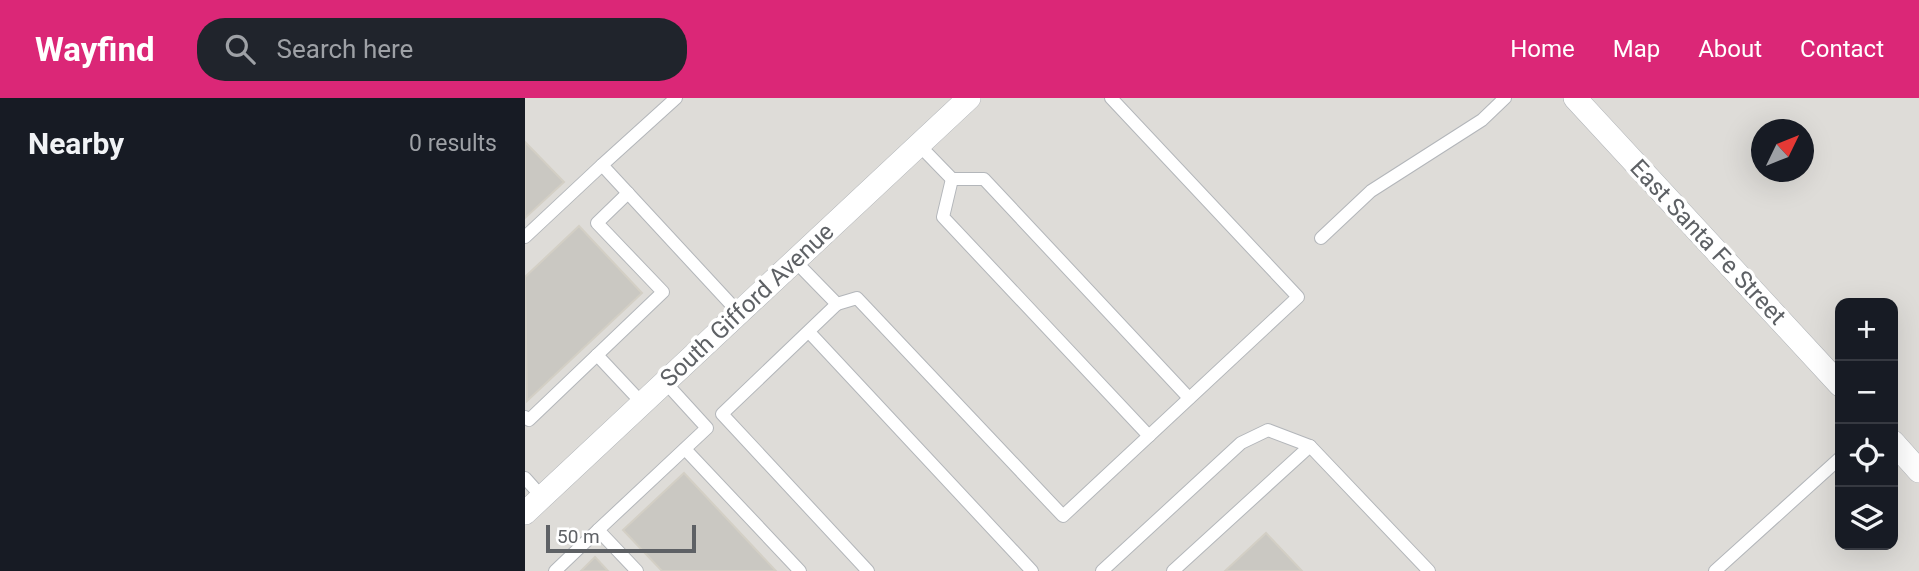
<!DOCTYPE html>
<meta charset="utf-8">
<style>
:root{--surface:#171b24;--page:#20242c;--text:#f1f3f6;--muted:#9ea1a6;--line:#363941;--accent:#db2777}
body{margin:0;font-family:Roboto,sans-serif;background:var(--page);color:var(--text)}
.controls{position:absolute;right:21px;bottom:21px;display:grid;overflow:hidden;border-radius:14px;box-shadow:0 7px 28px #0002}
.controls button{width:63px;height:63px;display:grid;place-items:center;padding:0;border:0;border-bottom:2px solid var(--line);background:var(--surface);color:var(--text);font:35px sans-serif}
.compass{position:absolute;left:1226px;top:21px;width:63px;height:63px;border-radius:50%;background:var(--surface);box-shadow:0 7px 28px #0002;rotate:47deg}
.scale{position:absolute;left:21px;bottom:18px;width:150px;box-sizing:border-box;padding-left:7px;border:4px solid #5e6165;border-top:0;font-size:19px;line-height:24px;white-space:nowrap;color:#5e6165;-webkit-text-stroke:5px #fff;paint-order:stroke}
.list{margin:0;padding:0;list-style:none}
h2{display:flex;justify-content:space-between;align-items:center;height:91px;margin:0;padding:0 28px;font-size:30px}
h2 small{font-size:23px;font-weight:400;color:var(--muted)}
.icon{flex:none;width:38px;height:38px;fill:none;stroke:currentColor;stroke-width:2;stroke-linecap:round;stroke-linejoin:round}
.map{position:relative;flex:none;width:1394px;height:473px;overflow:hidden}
header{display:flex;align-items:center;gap:42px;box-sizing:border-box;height:98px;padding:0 35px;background:var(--accent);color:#fff}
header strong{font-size:33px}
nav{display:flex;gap:38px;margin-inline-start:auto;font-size:24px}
.search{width:490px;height:63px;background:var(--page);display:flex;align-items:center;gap:18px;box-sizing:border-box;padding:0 24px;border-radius:28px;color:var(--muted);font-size:26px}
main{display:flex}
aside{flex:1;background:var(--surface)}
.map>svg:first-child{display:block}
</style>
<header>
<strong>Wayfind</strong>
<div class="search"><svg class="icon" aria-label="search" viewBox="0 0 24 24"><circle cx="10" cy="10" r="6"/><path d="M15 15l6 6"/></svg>Search here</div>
<nav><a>Home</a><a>Map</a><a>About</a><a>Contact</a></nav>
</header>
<main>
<aside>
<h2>Nearby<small>0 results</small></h2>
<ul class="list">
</ul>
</aside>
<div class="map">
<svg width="1394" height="473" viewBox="0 0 1394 473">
<rect width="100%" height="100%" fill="#efede6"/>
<!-- industrial -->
<path fill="#dedcd8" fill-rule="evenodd" d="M0,0H1394V473H0ZM1237,32H1279V74H1237ZM1315,205H1368V447H1315Z"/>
<!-- building -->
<g fill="#cac8c2" stroke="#d3cfc5" stroke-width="2">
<path d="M0,44L39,84L0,120Z"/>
<path d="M54,128L117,195L2,303L0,179Z"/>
<path d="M159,375L251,473H137L98,432Z"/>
<path d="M741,435L777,473H700Z"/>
<path d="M70,459L83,473H56Z"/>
</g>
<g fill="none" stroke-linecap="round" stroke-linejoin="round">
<defs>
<g id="lane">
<path d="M151,0L77,67L214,215"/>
<path d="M394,47L427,81H459L664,300"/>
<path d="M427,81L418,119L624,338"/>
<path d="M0,139L77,67"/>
<path d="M796,140L846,93L957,22L980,0"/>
<path d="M270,163L312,206L332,200L538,418L773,199L586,0"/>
<path d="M312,206L197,316L343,473"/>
<path d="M284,234L507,473"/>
<path d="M72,257L117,305"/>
<path d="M0,319L4,322L138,194L72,125L103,95"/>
<path d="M160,351L275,473"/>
<path d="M0,380L17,399"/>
<path d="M30,473L73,432"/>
<path d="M112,473L73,432L182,330L140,284"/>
<path d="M577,473L716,345L743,332L785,348L904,473"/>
<path d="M648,473L785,348"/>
<path d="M1190,473L1315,360"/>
</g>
<g id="street">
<path d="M1050,0L1315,287"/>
<path d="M1368,344L1394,373"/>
<path d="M0,415L444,0"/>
</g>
</defs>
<!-- lane casing -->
<use href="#lane" stroke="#b3b6ba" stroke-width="14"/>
<!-- street casing -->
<use href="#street" stroke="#b3b6ba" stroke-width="24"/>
<!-- lane -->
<use href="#lane" stroke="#fff" stroke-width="12"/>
<!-- street -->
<use href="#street" stroke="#fff" stroke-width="23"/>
</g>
<g text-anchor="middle" stroke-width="7" stroke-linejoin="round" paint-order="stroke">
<!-- street labels -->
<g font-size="24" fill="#5e6165" stroke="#fff">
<text transform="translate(1183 144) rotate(47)" y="8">East Santa Fe Street</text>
<text transform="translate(222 207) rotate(-43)" y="8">South Gifford Avenue</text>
</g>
</g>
</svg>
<div class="controls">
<button>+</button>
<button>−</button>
<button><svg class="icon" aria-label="locate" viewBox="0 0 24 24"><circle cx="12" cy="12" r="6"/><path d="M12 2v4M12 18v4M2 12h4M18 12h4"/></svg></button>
<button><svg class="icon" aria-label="layers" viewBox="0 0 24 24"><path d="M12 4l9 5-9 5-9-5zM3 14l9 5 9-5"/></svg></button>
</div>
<svg class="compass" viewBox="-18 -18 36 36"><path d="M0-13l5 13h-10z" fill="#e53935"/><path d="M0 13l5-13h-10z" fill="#9ea1a6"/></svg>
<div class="scale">50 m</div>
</div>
</main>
